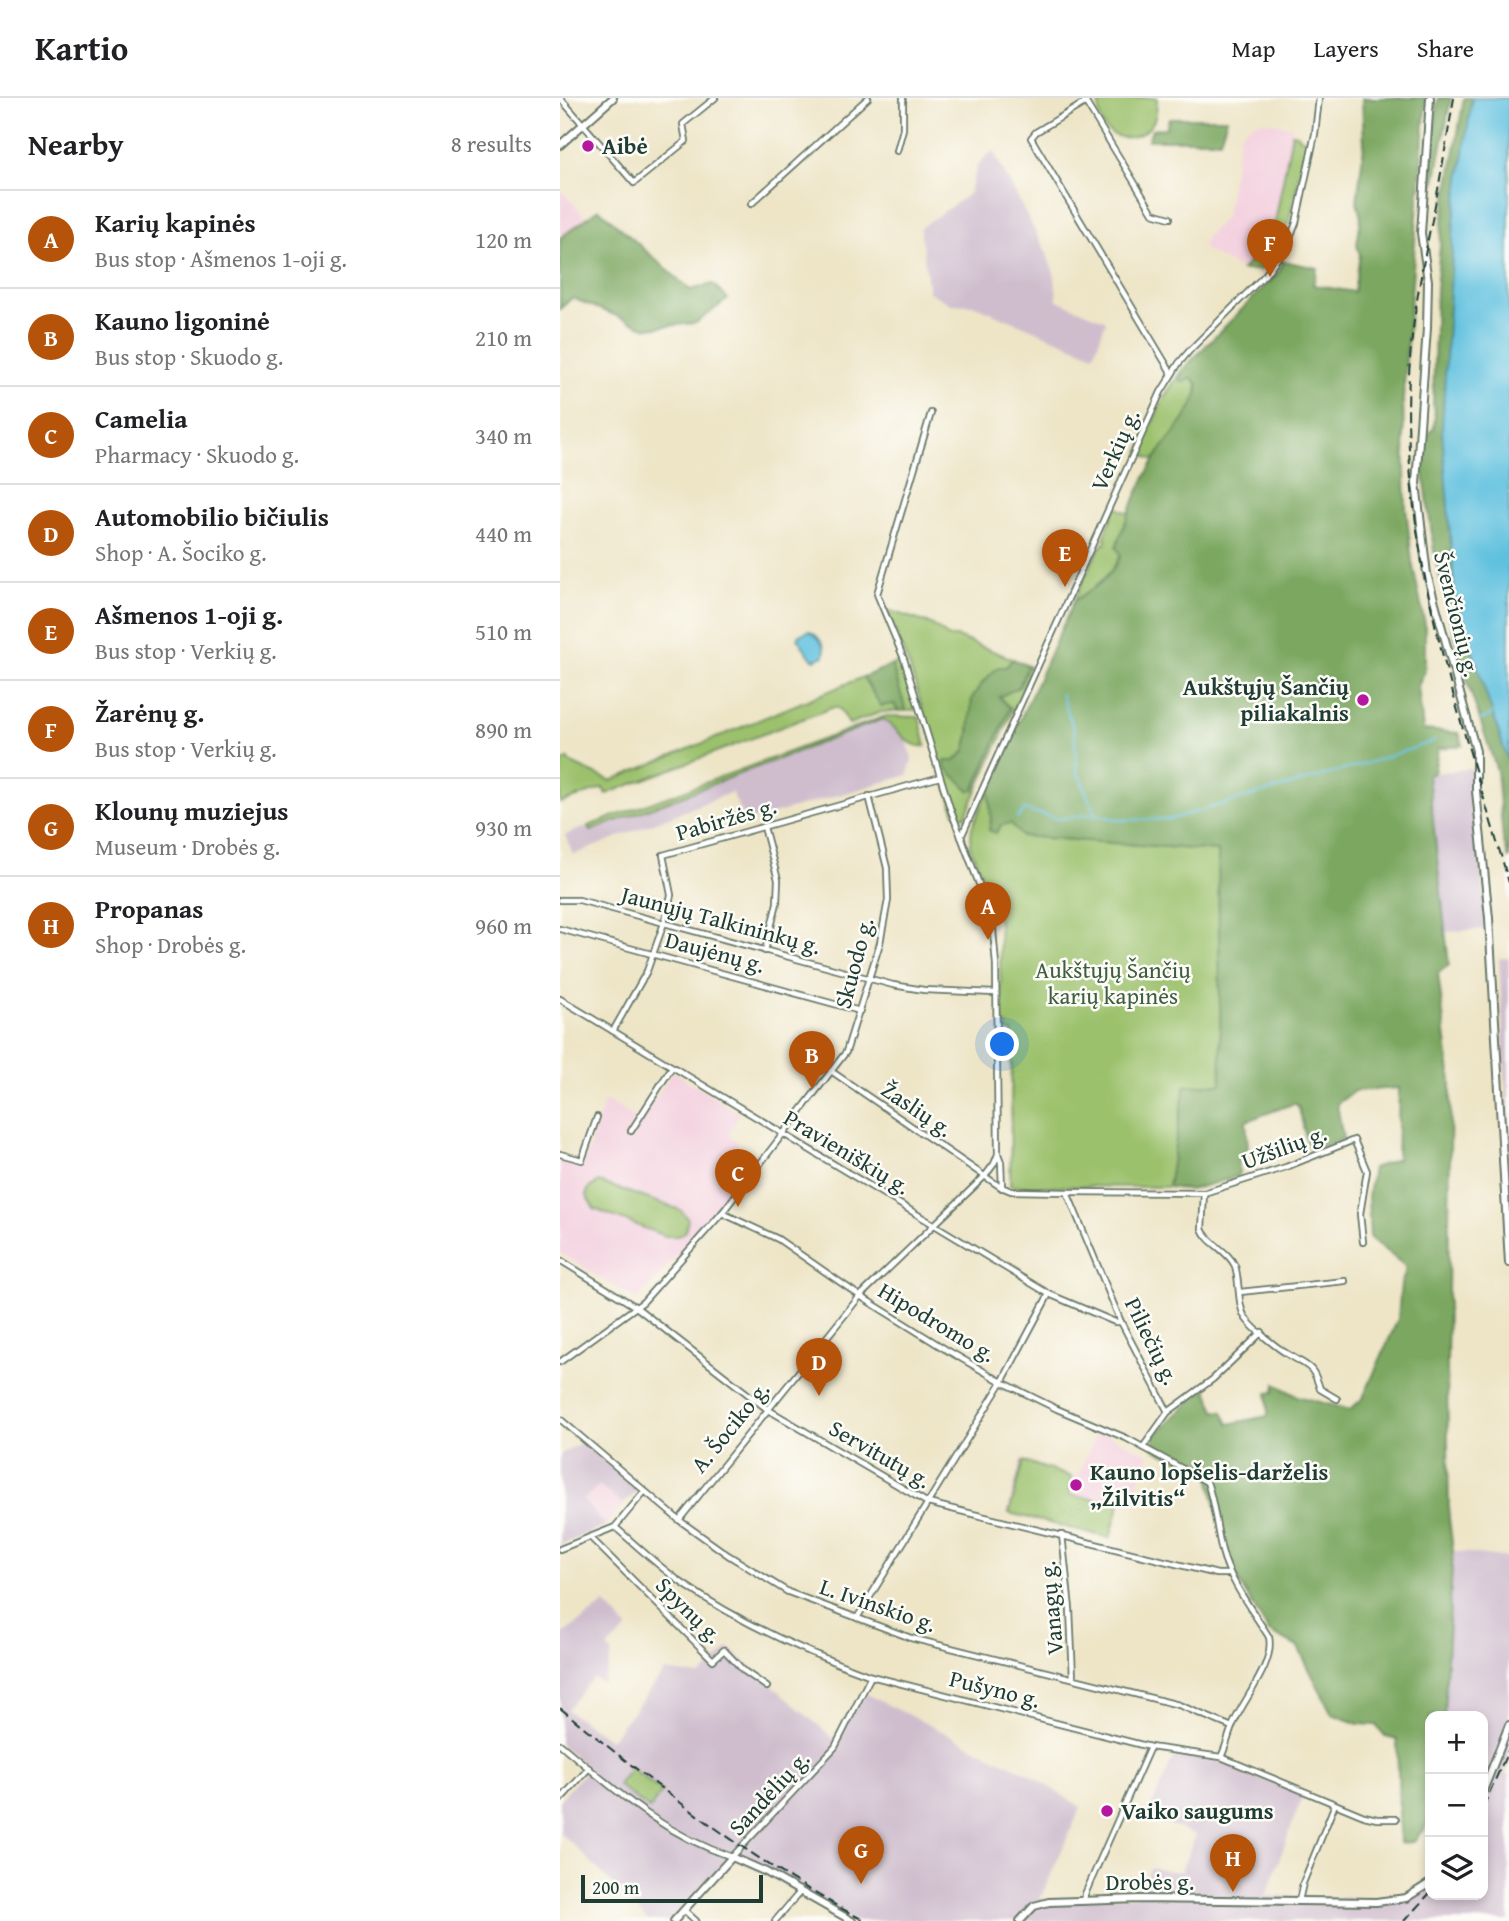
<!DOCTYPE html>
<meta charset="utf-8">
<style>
:root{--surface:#fff;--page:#f2f2f2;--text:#202124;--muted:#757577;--line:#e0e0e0;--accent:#b45309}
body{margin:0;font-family:"Gentium Book Plus",serif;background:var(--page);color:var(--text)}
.controls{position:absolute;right:21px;bottom:21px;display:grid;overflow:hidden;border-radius:14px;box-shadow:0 4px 10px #0003}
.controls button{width:63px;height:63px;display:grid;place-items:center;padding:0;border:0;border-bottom:2px solid var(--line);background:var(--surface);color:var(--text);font:35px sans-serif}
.scale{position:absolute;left:21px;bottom:18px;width:182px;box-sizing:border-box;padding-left:7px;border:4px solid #1f3d34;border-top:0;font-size:19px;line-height:24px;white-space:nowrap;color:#1f3d34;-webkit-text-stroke:5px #fdfcf7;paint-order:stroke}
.you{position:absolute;left:443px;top:947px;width:24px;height:24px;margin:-18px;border:5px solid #fff;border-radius:50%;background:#1a73e8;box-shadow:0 0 0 10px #1a73e833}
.badge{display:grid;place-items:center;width:46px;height:46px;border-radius:50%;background:var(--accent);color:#fff;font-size:23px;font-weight:700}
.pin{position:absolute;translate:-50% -58px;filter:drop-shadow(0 2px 4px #0008)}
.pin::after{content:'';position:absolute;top:37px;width:24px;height:21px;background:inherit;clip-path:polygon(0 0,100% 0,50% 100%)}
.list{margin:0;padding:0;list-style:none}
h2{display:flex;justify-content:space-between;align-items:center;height:91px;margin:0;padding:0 28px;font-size:30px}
h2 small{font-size:23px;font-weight:400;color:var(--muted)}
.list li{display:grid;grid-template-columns:46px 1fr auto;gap:21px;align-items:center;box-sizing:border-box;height:98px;padding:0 28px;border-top:2px solid var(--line)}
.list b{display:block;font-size:26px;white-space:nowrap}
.list p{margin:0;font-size:23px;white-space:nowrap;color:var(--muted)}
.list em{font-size:23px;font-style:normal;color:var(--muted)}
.icon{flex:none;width:38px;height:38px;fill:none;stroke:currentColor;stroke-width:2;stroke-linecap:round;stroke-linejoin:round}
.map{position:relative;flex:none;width:949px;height:1823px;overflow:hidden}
header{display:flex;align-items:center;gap:42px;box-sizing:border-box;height:98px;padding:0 35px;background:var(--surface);border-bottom:2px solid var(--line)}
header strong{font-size:33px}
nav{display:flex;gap:38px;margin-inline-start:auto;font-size:24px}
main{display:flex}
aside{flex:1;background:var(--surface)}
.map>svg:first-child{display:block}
</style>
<header>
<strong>Kartio</strong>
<nav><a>Map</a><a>Layers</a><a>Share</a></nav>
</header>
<main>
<aside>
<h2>Nearby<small>8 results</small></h2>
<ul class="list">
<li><span class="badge">A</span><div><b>Karių kapinės</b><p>Bus stop · Ašmenos 1-oji g.</p></div><em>120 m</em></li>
<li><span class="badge">B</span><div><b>Kauno ligoninė</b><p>Bus stop · Skuodo g.</p></div><em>210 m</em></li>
<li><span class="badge">C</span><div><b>Camelia</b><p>Pharmacy · Skuodo g.</p></div><em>340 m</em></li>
<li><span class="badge">D</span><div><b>Automobilio bičiulis</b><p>Shop · A. Šociko g.</p></div><em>440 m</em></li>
<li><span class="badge">E</span><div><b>Ašmenos 1-oji g.</b><p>Bus stop · Verkių g.</p></div><em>510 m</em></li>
<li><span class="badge">F</span><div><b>Žarėnų g.</b><p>Bus stop · Verkių g.</p></div><em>890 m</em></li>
<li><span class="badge">G</span><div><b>Klounų muziejus</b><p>Museum · Drobės g.</p></div><em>930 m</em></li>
<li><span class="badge">H</span><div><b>Propanas</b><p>Shop · Drobės g.</p></div><em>960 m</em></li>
</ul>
</aside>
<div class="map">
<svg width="949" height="1823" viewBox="0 0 949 1823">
<rect width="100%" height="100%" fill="#fdfcf7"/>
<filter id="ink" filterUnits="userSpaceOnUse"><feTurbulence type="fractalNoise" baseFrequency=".0143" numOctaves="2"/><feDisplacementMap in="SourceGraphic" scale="14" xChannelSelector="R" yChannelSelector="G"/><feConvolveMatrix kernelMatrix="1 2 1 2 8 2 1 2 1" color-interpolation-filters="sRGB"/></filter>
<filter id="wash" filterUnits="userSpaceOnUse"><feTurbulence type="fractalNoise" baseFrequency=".00686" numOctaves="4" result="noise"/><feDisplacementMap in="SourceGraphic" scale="28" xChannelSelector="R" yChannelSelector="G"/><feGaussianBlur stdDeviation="1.57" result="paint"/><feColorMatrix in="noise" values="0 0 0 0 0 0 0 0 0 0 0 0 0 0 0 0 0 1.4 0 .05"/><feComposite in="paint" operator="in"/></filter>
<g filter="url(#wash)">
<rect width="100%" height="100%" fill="#eee5c7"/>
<!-- built -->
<g fill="#f3cfde">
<path d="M703,23L733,29L713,135L709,143L682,172L642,150L646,139L666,118L680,36L693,25Z"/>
<path d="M0,91L26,120L0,140Z"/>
<path d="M113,974L179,1015L169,1037L178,1045L173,1051L192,1066L152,1117L77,1202L0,1155V1063L22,1071L45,1002L80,1023Z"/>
<path d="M538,1332L590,1357L572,1398L563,1396L551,1441L447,1415L461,1361L513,1378L518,1377Z"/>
<path d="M39,1387L63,1406L45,1427L22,1402Z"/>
</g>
<!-- industrial -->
<g fill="#cfbdce">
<path d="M433,53L487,156L495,179L497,202L546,223L534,257L413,207L391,206L369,194L360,130L409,96L417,69L426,58Z"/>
<path d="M323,621L333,627L347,642L352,661L348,677L185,724L172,694L13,757L5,737L28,728L30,733Z"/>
<path d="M913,670L911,681L928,831L885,834L868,676Z"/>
<path d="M939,860H949V1045Z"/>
<path d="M22,1344L78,1393L63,1406L39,1387L23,1402L45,1427L43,1429L0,1447V1357Z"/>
<path d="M893,1453L949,1460V1662L944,1675L949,1678V1823H292L172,1759L114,1823H88L23,1756L0,1735V1702L28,1670L0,1646V1538L45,1506L68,1530L47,1550L52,1555L43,1585L33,1580L7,1612L50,1642L105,1573L140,1578L169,1550L274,1641L306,1596L469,1676L521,1709L480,1801L577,1798L590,1770L620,1774L636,1737L587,1718L615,1656L654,1661L743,1697L706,1798L809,1800L834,1799L855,1792L870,1780V1797H923V1618H884Z"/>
</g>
<!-- green -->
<g fill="#9bc16c" stroke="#5d7f50" stroke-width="2">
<path d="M539,0H597C597,8 597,15 594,22C585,41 556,47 543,27C538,19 539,9 539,0Z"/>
<path d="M732,35L739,37L738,40L747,42L726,136L717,155L700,172H682L709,143L713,135Z"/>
<path d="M622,272L619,281L624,284L632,280C653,294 605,348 594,362L579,355L605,298Z"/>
<path d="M555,409L570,416L556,449L561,456C550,479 535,490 514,503L530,467L543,445L545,446L547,441L544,440Z"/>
<path d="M327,512L371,526L389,539H397L453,561L446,569L438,570L423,584L412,600L409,637L405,653L395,663L410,692H414L450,611L438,599L459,589L468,568L472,570L405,719L395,716L350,570Z"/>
<path d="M339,564L342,566L357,610L355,612L346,613L332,567Z"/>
<path d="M303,579L321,608L334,606L338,613L321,614L289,626L280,611L274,609L46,696L43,690L0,705V665L8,661L9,664L51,683Z"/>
<path d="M326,618L359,619L366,648C347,651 339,630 323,621L30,733L28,728Z"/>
<path d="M429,690L431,722L429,732L436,735L441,727L451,725L462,738L658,753L661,986L625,989L608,1089L450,1088L452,934H447V927L442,926L439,826L435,808L410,748L412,729Z"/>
<path d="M39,1084L121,1112L128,1121L125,1134L118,1138H105L34,1111L26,1097L29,1090Z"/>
<path d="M463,1363L512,1379L509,1397L560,1405L550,1440L449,1415Z"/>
<path d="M71,1670L102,1694L89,1711L58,1687Z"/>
</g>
<!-- forest -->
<g fill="#7ca760" stroke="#4e724a" stroke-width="2">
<path d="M802,0H866L843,301L846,410L852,463L865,526V572L858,588L863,632L899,635L903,647L878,651L874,675L868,677L889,867L878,875L891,984L887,1269L889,1420L893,1453L884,1618H870V1723L853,1744L840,1745L837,1642L826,1639L816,1627L798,1626L772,1616L738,1549L709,1534L674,1476L666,1454L649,1378L595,1351L593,1339L640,1294L647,1291L655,1313L663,1314L669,1326L708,1318L707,1295L714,1294L715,1286L737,1298L790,1312L803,1300L838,1221L841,1186L845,1175V1168L810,1140L808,1098L813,1070L837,1061L839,990L794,993L777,1006L783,1041L751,1053L748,1050L739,1010L735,1005L686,1023L688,1050L679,1059V1078L630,1092L608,1089L625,988L661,986L658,753L461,738L451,725L441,727L436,735L429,732L431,722L429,690L514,503C536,489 550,481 561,457L556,449C566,421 578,389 594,363C607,340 627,324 636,299C640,290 640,285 632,280L624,284H620L622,272L719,174L723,163L757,170L753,187L794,194L800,157L797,147L801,120L797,104L804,47Z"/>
<path d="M878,0H891L871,104L870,93Z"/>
<path d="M904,0H912L894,122L882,331L895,500L949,666V761L943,741L937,673L907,583L886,506L874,453L863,369L866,340L874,329L875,319L873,307L876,191L882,126Z"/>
<path d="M609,20H667L660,42H588L592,31L606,30Z"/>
<path d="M39,111L130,192L153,186L168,201L136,225L87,230L12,200L0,211V140Z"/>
<path d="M453,561L468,568L459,589L439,599L450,610L414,692L410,693L385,669V663H395L405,653L409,637L412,600L423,584L438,569H446Z"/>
<path d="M332,567L346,613H338L334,606L321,608L303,579Z"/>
</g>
<!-- water -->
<g fill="#60c1df" stroke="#407f8a" stroke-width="2">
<path d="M912,0H949V666L895,500L882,331L894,122Z"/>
<path d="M249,533C259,538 266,548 264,558L255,562L252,561L238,541L239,537Z"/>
</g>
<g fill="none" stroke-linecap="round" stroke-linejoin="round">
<!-- stream -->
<g stroke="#60c1df" stroke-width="2">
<path d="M501,596L514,632L517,673L535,715"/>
<path d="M921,622L932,616"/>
<path d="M457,720L465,712L499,721L535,716L559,722L611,721L811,664L875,643"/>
</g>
</g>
</g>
<g filter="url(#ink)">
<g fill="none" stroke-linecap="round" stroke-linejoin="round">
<defs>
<g id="minor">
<path d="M0,0L74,85L126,43L123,26L155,0"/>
<path d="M523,0L593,115L610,120"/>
<path d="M526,4L476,34L471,40L612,276"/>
<path d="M337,53L343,31V0"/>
<path d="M191,106L308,0"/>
<path d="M204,729L218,782L217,805L205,853"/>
<path d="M401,739L601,294L619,265L631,251L705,177L727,148L736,125L755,36L759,0"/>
<path d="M0,802H19L333,887L364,892L436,895"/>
<path d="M0,831L300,913"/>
<path d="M0,901L489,1196L555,1224H561"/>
<path d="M53,933L87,873L104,825L111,797L103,757L380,679"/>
<path d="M271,973L439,1088L451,1093L507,1094L561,1224L608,1314"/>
<path d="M71,1033L112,969"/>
<path d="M0,1056L22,1062L37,1019"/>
<path d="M438,1056L441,1064L442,1090"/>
<path d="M507,1094L644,1095L726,1069L794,1042L807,1073L800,1116L803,1144"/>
<path d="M644,1095L642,1131C648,1146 668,1152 675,1168C680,1183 677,1211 687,1222C695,1232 717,1250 729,1257C749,1269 753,1267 760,1291L777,1301"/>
<path d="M162,1115L218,1141L300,1198L385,1251L442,1284L497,1311L566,1340L647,1384C655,1406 656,1430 662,1453C670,1484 692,1512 709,1539C715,1567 682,1602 672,1629C668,1639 666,1649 661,1659"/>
<path d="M0,1162L76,1209L207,1311L368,1405L657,1476H670"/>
<path d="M680,1194L785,1183"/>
<path d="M0,1264L83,1204L162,1115L286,954L320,845L328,802L327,770L309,698"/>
<path d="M0,1321L119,1422L168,1457L228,1494L351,1540L619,1607L672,1629"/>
<path d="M583,1349L608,1314L653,1281L702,1234"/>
<path d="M119,1422L300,1198L425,1078L434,1066L438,1056L436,867L432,820L390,710L344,561L317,496L371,315"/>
<path d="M55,1429C77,1448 98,1468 122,1485C180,1525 244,1554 311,1578L590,1649L661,1659L804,1718L817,1721H836"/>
<path d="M502,1437L510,1511L513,1580"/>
<path d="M30,1439L153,1562L164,1552L184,1573L207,1589"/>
<path d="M0,1451L55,1429L84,1394"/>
<path d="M297,1520L442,1284L489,1196"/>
<path d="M0,1646C55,1692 102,1736 172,1759L275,1649L311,1578"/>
<path d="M0,1702L29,1670"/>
<path d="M524,1803L525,1796L590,1649"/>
<path d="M739,1803L743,1785L775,1706"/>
<path d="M124,1812L136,1823"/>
<path d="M215,1823L240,1794"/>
</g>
<g id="tertiary">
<path d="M870,0L861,135L868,183L867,230L856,385L867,476L916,653V693L929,820L949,1165"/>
<path d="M0,47L53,0"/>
<path d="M923,1693L949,1627"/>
<path d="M114,1823L172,1759L206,1774L292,1823"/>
<path d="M460,1823L474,1808L489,1804L580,1801L816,1804L846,1800L870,1785"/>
</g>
</defs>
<!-- minor casing -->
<use href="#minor" stroke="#677867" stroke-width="8"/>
<!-- tertiary casing -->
<use href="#tertiary" stroke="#677867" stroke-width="10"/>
<!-- minor -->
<use href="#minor" stroke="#fff" stroke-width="4.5"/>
<!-- tertiary -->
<use href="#tertiary" stroke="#fff" stroke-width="6"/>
<!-- rail -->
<g stroke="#1f3d34" stroke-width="2" stroke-dasharray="10 5" stroke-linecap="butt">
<path d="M894,0C886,45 879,91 869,136C860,182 851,230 849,278C840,458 900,615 949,785"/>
<path d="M0,1610C99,1690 191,1763 305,1823"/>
<path d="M923,1709L949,1651"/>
<path d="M844,1823L870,1795"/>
</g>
</g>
</g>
<!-- markers -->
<g fill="#b5179e" stroke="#fdfcf7" stroke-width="2.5">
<circle cx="28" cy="48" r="7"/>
<circle cx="803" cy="602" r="7"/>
<circle cx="516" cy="1387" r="7"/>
<circle cx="547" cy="1713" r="7"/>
</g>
<g text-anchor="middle" stroke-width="5" stroke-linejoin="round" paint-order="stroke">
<!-- poi labels -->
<g font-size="23" font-weight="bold" fill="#1f3d34" stroke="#fdfcf7" text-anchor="start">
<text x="42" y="56">Aibė</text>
<text x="789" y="597" text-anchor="end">Aukštųjų Šančių<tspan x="789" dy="26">piliakalnis</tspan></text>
<text x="530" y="1382">Kauno lopšelis-darželis<tspan x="530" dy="26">„Žilvitis“</tspan></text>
<text x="561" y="1721">Vaiko saugums</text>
</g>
<!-- street labels -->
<g font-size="23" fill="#1f3d34" stroke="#fdfcf7">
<text transform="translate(555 352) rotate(-66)" y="8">Verkių g.</text>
<text transform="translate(897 516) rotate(76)" y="8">Švenčionių g.</text>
<text transform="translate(166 721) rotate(-16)" y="8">Pabiržės g.</text>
<text transform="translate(161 822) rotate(15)" y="8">Jaunųjų Talkininkų g.</text>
<text transform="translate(155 854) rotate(15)" y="8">Daujėnų g.</text>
<text transform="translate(294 865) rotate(-75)" y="8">Skuodo g.</text>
<text transform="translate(357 1011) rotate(34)" y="8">Žaslių g.</text>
<text transform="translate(724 1049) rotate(-20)" y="8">Užšilių g.</text>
<text transform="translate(287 1054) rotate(31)" y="8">Pravieniškių g.</text>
<text transform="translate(377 1224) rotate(31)" y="8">Hipodromo g.</text>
<text transform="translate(592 1243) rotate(64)" y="8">Piliečių g.</text>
<text transform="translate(170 1329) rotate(-51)" y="8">A. Šociko g.</text>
<text transform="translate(320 1356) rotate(30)" y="8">Servitutų g.</text>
<text transform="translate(318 1507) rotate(19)" y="8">L. Ivinskio g.</text>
<text transform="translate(491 1510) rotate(-95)" y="8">Vanagų g.</text>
<text transform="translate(129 1512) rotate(45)" y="8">Spynų g.</text>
<text transform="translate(435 1591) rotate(14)" y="8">Pušyno g.</text>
<text transform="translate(209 1695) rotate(-47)" y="8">Sandėlių g.</text>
<text x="590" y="1792">Drobės g.</text>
</g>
<!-- park labels -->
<g font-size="23" fill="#3e5e42" stroke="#fdfcf7">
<text x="553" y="880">Aukštųjų Šančių<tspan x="553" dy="26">karių kapinės</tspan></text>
</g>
</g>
</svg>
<div class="controls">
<button>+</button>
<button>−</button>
<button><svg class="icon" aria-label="layers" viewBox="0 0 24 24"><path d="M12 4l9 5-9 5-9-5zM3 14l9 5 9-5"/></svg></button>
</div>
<div class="scale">200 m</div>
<div class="you"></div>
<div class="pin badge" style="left:428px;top:842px">A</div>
<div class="pin badge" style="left:252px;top:991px">B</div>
<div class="pin badge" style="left:178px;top:1109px">C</div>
<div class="pin badge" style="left:259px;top:1298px">D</div>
<div class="pin badge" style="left:505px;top:489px">E</div>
<div class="pin badge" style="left:710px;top:179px">F</div>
<div class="pin badge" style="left:301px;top:1786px">G</div>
<div class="pin badge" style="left:673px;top:1794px">H</div>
</div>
</main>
